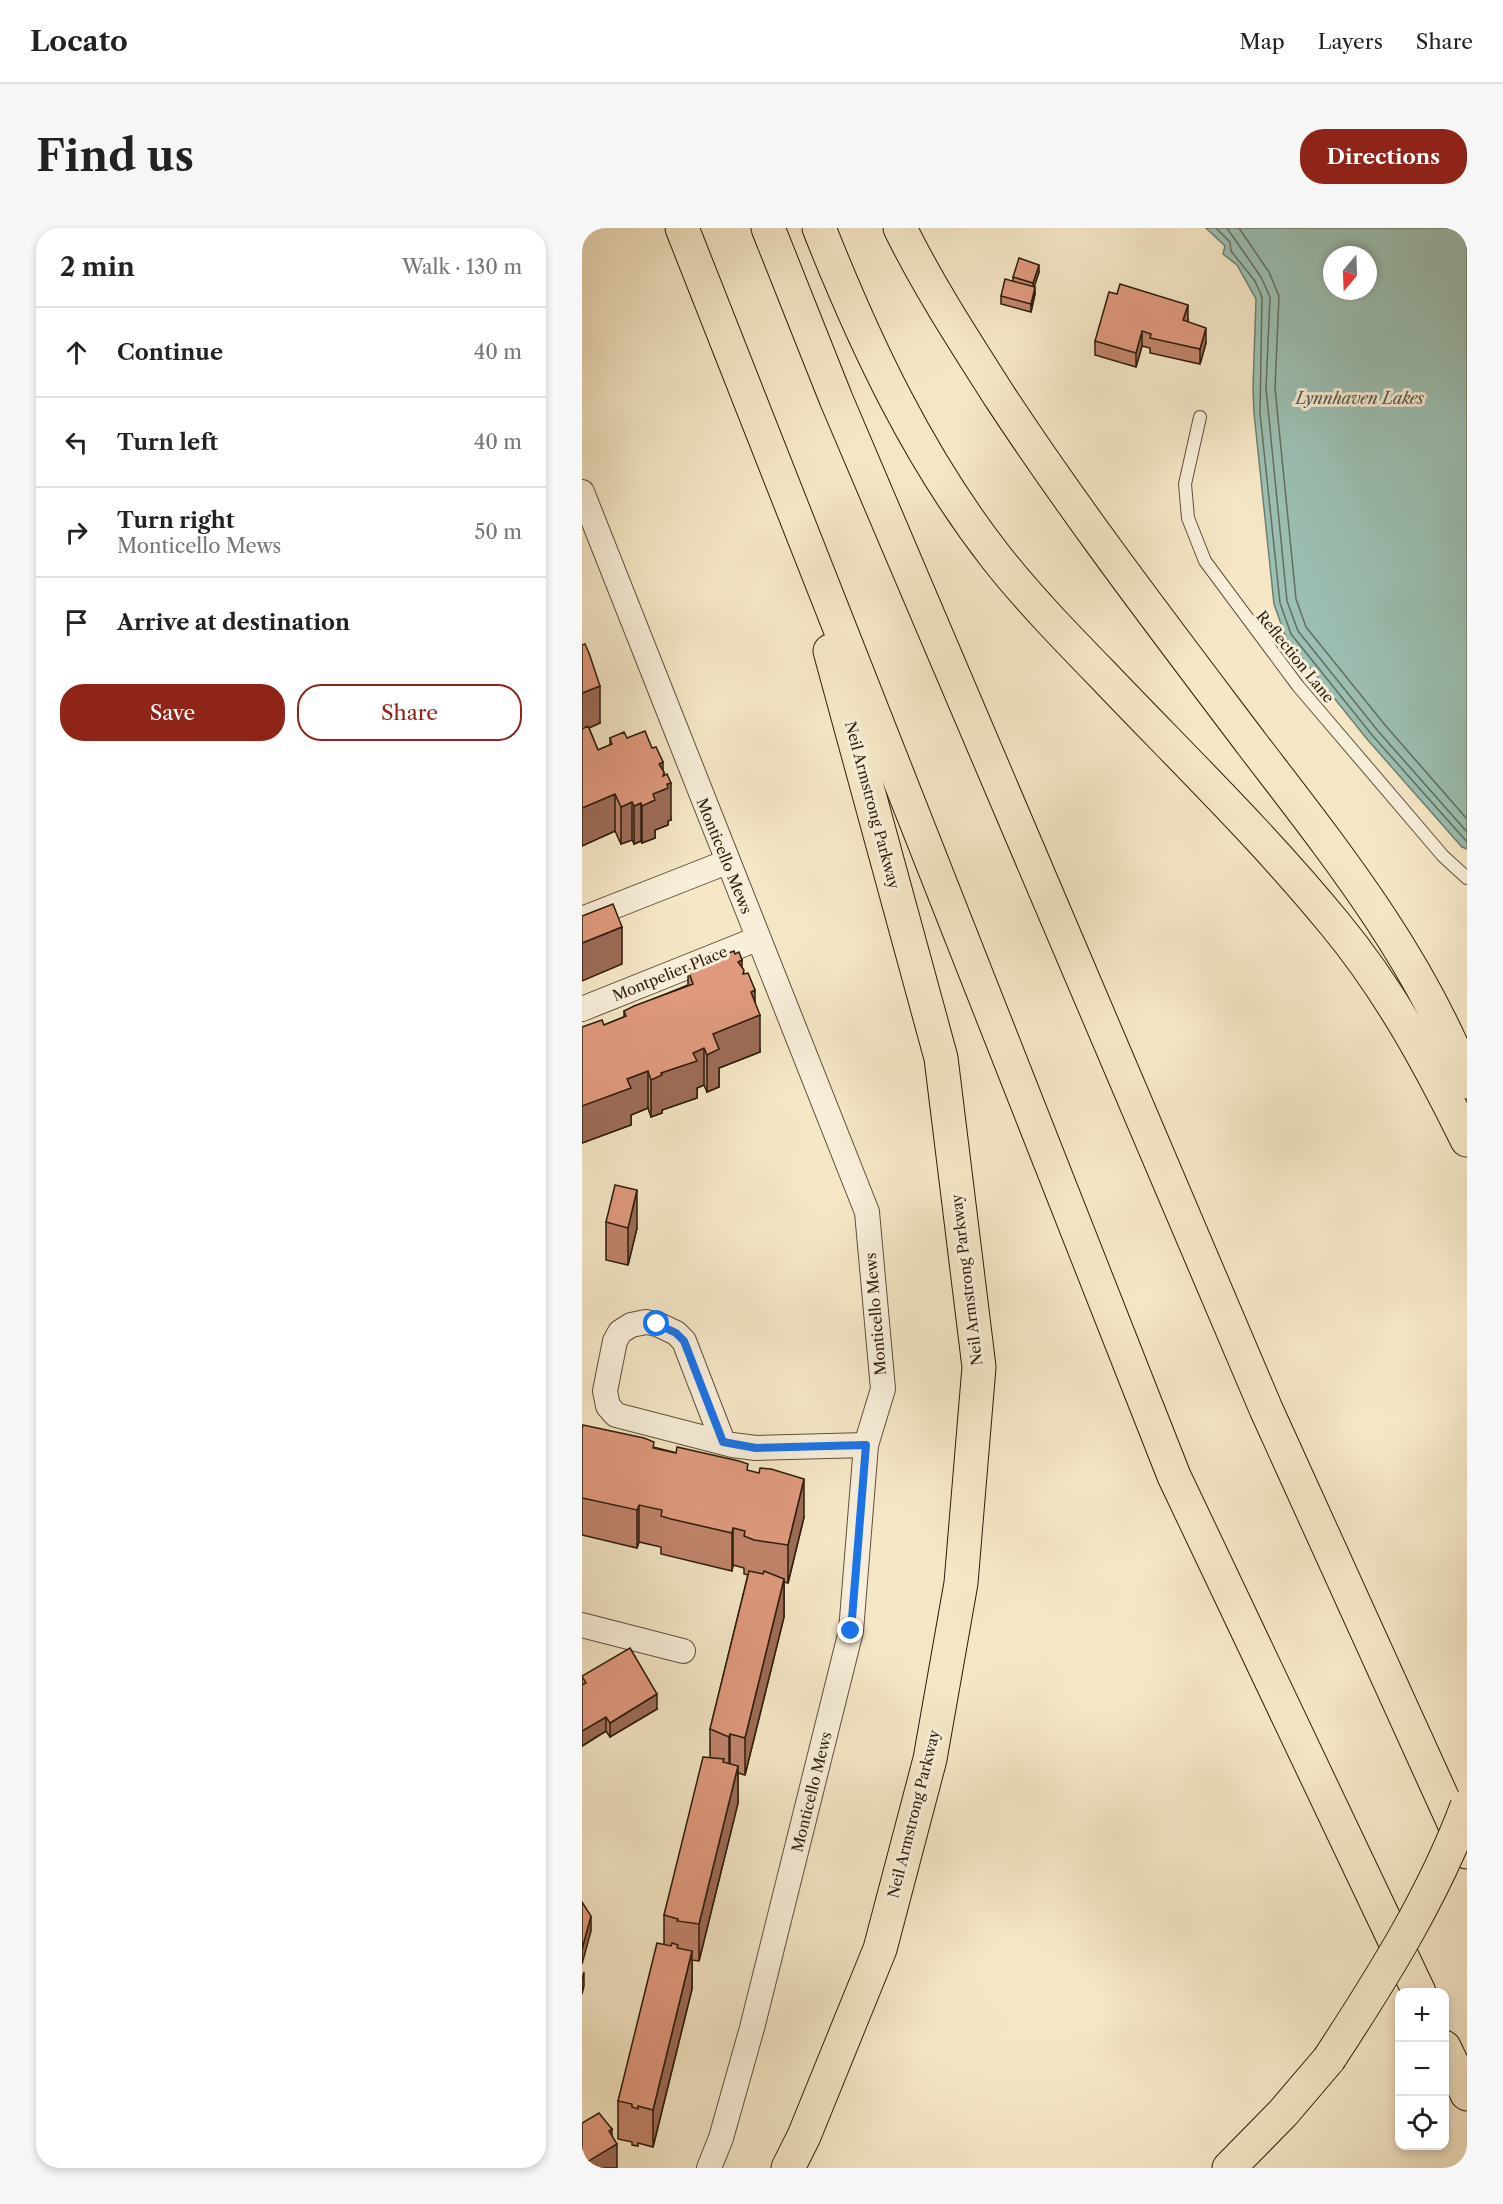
<!DOCTYPE html>
<meta charset="utf-8">
<style>
:root{--surface:#fff;--page:#f6f6f6;--text:#222;--muted:#767676;--line:#e0e0e0;--accent:#8f2418}
body{margin:0;font-family:"Libre Caslon Text",serif;background:var(--page);color:var(--text)}
.controls{position:absolute;right:18px;bottom:18px;display:grid;overflow:hidden;border-radius:12px;box-shadow:0 3px 9px #0003}
.controls button{width:54px;height:54px;display:grid;place-items:center;padding:0;border:0;border-bottom:2px solid var(--line);background:var(--surface);color:var(--text);font:30px sans-serif}
.compass{position:absolute;left:741px;top:18px;width:54px;height:54px;border-radius:50%;background:var(--surface);box-shadow:0 3px 9px #0003;rotate:199deg}
.stop{position:absolute;width:18px;height:18px;margin:-14px;border:4px solid #1a73e8;border-radius:50%;background:#fff}
.stop.end{background:#1a73e8;border-color:#fff;box-shadow:0 2px 6px #0008}
.list{margin:0;padding:0;list-style:none}
h2{display:flex;justify-content:space-between;align-items:center;height:78px;margin:0;padding:0 24px;font-size:26px}
h2 small{font-size:20px;font-weight:400;color:var(--muted)}
.list li{display:grid;grid-template-columns:39px 1fr auto;gap:18px;align-items:center;box-sizing:border-box;height:90px;padding:0 24px;border-top:2px solid var(--line)}
.list b{display:block;font-size:22px;white-space:nowrap}
.list p{margin:0;font-size:20px;white-space:nowrap;color:var(--muted)}
.list em{font-size:20px;font-style:normal;color:var(--muted)}
.actions{display:flex;gap:12px;padding:18px 24px}
.actions a{flex:1;padding:14px 0;border:2px solid var(--accent);border-radius:24px;text-align:center;font-size:21px;color:var(--accent)}
.actions .main{background:var(--accent);color:#fff}
.icon{flex:none;width:33px;height:33px;fill:none;stroke:currentColor;stroke-width:2;stroke-linecap:round;stroke-linejoin:round}
.map{position:relative;flex:none;width:885px;height:1940px;overflow:hidden;border-radius:24px}
header{display:flex;align-items:center;gap:36px;box-sizing:border-box;height:84px;padding:0 30px;background:var(--surface);border-bottom:2px solid var(--line)}
header strong{font-size:28px}
nav{display:flex;gap:33px;margin-inline-start:auto;font-size:21px}
.intro{display:flex;align-items:center;justify-content:space-between;box-sizing:border-box;height:144px;padding:0 36px}
h1{margin:0;font-size:42px}
.button{padding:15px 27px;border-radius:24px;background:var(--accent);color:#fff;font-size:21px;font-weight:700}
main{display:flex;gap:36px;padding:0 36px}
aside{flex:1;background:var(--surface);border-radius:24px;box-shadow:0 3px 9px #0003}
.map>svg:first-child{display:block}
</style>
<header>
<strong>Locato</strong>
<nav><a>Map</a><a>Layers</a><a>Share</a></nav>
</header>
<div class="intro"><h1>Find us</h1><a class="button">Directions</a></div>
<main>
<aside>
<h2>2 min<small>Walk · 130 m</small></h2>
<ul class="list">
<li><svg class="icon" aria-label="ahead" viewBox="0 0 24 24"><path d="M12 20V5M6 11l6-6 6 6"/></svg><div><b>Continue</b></div><em>40 m</em></li>
<li><svg class="icon" aria-label="left" viewBox="0 0 24 24"><path d="M17 20v-9H6M10 6l-5 5 5 5"/></svg><div><b>Turn left</b></div><em>40 m</em></li>
<li><svg class="icon" aria-label="right" viewBox="0 0 24 24"><path d="M7 20v-9h11M14 6l5 5-5 5"/></svg><div><b>Turn right</b><p>Monticello Mews</p></div><em>50 m</em></li>
<li><svg class="icon" aria-label="arrive" viewBox="0 0 24 24"><path d="M6 21V4h12l-3 4 3 4H6"/></svg><div><b>Arrive at destination</b></div></li>
</ul>
<div class="actions"><a class="main">Save</a><a>Share</a></div>
</aside>
<div class="map">
<svg width="885" height="1940" viewBox="0 0 885 1940">
<rect width="100%" height="100%" fill="#f5e7c6"/>
<filter id="stains"><feTurbulence type="fractalNoise" baseFrequency=".00333" numOctaves="4"/><feColorMatrix values="0 0 0 0 .2 0 0 0 0 .09 0 0 0 0 .02 0 0 0 .5 -.17"/></filter>
<radialGradient id="worn" r=".72"><stop offset=".6" stop-color="#630" stop-opacity="0"/><stop offset="1" stop-color="#630" stop-opacity=".3"/></radialGradient>
<!-- water -->
<path fill="#9cc0b3" stroke="#707e70" stroke-width="1.5" fill-rule="evenodd" d="M624,0H885V621L880,619L785,511L704,410L692,376L672,185L671,160L674,71L655,37L641,26L643,18ZM750,27H786V63H750Z"/>
<g fill="none" stroke-linecap="round" stroke-linejoin="round">
<!-- shore -->
<g stroke="#646e5f" stroke-width="1.5">
<path d="M634,0L648,14L649,23L673,53L680,69L678,185L698,375L709,406L790,507L885,614"/>
<path d="M645,0L679,49L688,69L684,160L705,373L716,403L796,503L885,604"/>
<path d="M657,0L687,44L697,68L693,160L714,371L724,399L803,497L885,591"/>
</g>
<defs>
<path id="lane" d="M618,189L603,256L606,290L623,333L716,458L861,628L885,650"/>
<g id="street">
<path d="M0,264L285,984L301,1161L284,1217L269,1403L170,1800L139,1910L127,1940"/>
<path d="M0,691L145,634"/>
<path d="M0,781L175,711"/>
<path d="M141,1214L102,1113L94,1105L75,1096L64,1094L49,1097L38,1104L33,1113L23,1163L26,1178L34,1187L150,1217L174,1220L284,1217"/>
<path d="M0,1397L101,1423"/>
</g>
<g id="highway">
<path d="M100,0L592,1248L837,1764"/>
<path d="M186,0L254,171L684,1181L885,1624"/>
<path d="M237,0C283,116 336,229 413,328C446,370 483,408 520,446C598,528 680,607 752,695C807,761 847,835 885,912"/>
<path d="M318,0C347,59 383,114 418,169C497,289 584,402 670,516C752,623 836,727 885,854"/>
<path d="M862,1819L885,1866"/>
<path d="M206,1940L222,1908L298,1721L348,1531L379,1355L397,1139L359,830L248,423"/>
<path d="M647,1940L701,1885L747,1831"/>
</g>
</defs>
<!-- lane casing -->
<use href="#lane" stroke="#5f4f3a" stroke-width="14"/>
<!-- street casing -->
<use href="#street" stroke="#5f4f3a" stroke-width="26"/>
<!-- highway casing -->
<use href="#highway" stroke="#2d1c0b" stroke-width="35"/>
<!-- lane -->
<use href="#lane" stroke="#f8efda" stroke-width="12"/>
<!-- street -->
<use href="#street" stroke="#f8efda" stroke-width="24"/>
<!-- highway -->
<use href="#highway" stroke="#f5e7c6" stroke-width="33"/>
<defs>
<path id="highway-bridge" d="M747,1831C800,1750 851,1669 885,1578"/>
</defs>
<!-- highway-bridge casing -->
<use href="#highway-bridge" stroke="#2d1c0b" stroke-width="35" stroke-linecap="butt"/>
<!-- highway-bridge -->
<use href="#highway-bridge" stroke="#f5e7c6" stroke-width="33"/>
</g>
<!-- wall -->
<g fill="#c1846c" stroke="#2d1c0b" stroke-width="1.5">
<path d="M457,44L452,58L453,66L449,84L419,76V68L431,53V49Z"/>
<path d="M606,92L605,94L624,115L618,136L568,125V120L560,118L554,139L513,127V113Z"/>
<path d="M0,417L18,495L7,500L16,522L28,517V510H45L70,520L81,542L89,592L86,593V597L73,602V610L60,615L59,613L52,616L50,612L39,616L33,603L0,618Z"/>
<path d="M121,728L136,729L160,740L162,746L173,774L178,824L137,840V859L125,864L122,857L115,860V870L80,882V885L69,889L66,880L49,887V897L0,915V799L22,797L42,789V783L106,757V742L116,738V733L121,730Z"/>
<path d="M24,994L55,1000L46,1037L24,1032Z"/>
<path d="M0,1201L166,1243L222,1289L206,1355L202,1354V1389L163,1547L156,1545V1575L117,1733L110,1732V1761L71,1919L56,1915V1918L50,1917V1914L36,1911V1873L82,1716V1687L128,1529V1501L166,1347L162,1346V1340L151,1337L150,1343L79,1326V1319L57,1314L55,1320L0,1307Z"/>
<path d="M0,1448L75,1481L28,1509L24,1503L0,1518Z"/>
</g>
<!-- shaded-wall -->
<g fill="#9d6c58" stroke="#2d1c0b" stroke-width="1.5">
<path d="M457,37V44L451,63V55Z"/>
<path d="M453,59V66L449,84V76Z"/>
<path d="M606,77V92L601,107V92Z"/>
<path d="M624,100V115L618,136V121Z"/>
<path d="M560,103V118L554,139V125Z"/>
<path d="M18,458V495L0,503V465Z"/>
<path d="M81,534V562L82,544V561L85,556L89,555V592L86,593V597L73,602V610L60,615V578L71,566L77,536Z"/>
<path d="M33,566V603L0,618V580Z"/>
<path d="M50,574V612L39,616V579Z"/>
<path d="M59,575V613L52,616V578Z"/>
<path d="M40,699V736L0,753V715Z"/>
<path d="M160,732V769L156,734Z"/>
<path d="M173,762V789L178,787V824L137,840V859L125,864V827L131,806L169,764Z"/>
<path d="M122,820V857L115,860V870L80,882V885L69,889V852L111,825Z"/>
<path d="M66,843V880L49,887V897L0,915V878L45,851Z"/>
<path d="M55,962V1000L46,1037V1000Z"/>
<path d="M222,1251V1289L206,1355V1317Z"/>
<path d="M57,1277V1314L55,1320V1282Z"/>
<path d="M151,1300V1337L150,1343V1305Z"/>
<path d="M202,1351V1389L163,1547V1510Z"/>
<path d="M75,1466V1481L28,1509V1495Z"/>
<path d="M24,1489V1503L0,1518V1503Z"/>
<path d="M148,1506V1543L147,1546V1509Z"/>
<path d="M156,1538V1575L117,1733V1696Z"/>
<path d="M9,1688V1703L0,1736V1721Z"/>
<path d="M110,1723V1761L71,1919V1882Z"/>
<path d="M2,1744V1758L0,1766V1751Z"/>
<path d="M30,1901V1919L35,1916V1940H0V1937L27,1903Z"/>
</g>
<!-- building -->
<g fill="#e09a7e" stroke="#2d1c0b" stroke-width="1.5">
<path d="M437,30L457,37L451,55L431,49Z"/>
<path d="M423,51L453,59L449,76L419,68Z"/>
<path d="M538,56L606,77L601,92L624,100L618,121L568,110L569,106L560,103L554,125L513,113L527,64L535,66Z"/>
<path d="M3,416L7,425L18,458L0,465V417Z"/>
<path d="M6,498L16,522L30,516L28,510L42,504L45,510L63,503L70,520L74,519L81,534L77,536L82,544L81,548L85,546L89,555L85,556L86,560L71,566L73,572L60,578L59,575L52,578L50,574L39,579L33,566L0,580V501Z"/>
<path d="M31,676L40,699L0,715V688Z"/>
<path d="M134,723L136,729L152,723L153,726L157,724L160,732L156,734L162,742L161,746L166,745L173,762L169,764L178,787L131,806L137,821L125,827L122,820L111,825L115,833L79,845L80,847L69,852L66,843L45,851L49,860L0,878V799L20,792L22,797L44,788L42,783L52,778L111,756L106,742L117,737L116,733L122,730L121,728Z"/>
<path d="M33,957L55,962L46,1000L24,994Z"/>
<path d="M1,1197L62,1210L72,1214L71,1220L94,1225L95,1219L157,1233L166,1236L165,1242L177,1245L178,1240L189,1241L222,1251L206,1317L172,1312L162,1308L163,1303L151,1300L150,1305L89,1291L79,1288L80,1282L57,1277L55,1282L0,1270V1201Z"/>
<path d="M167,1343L181,1346L182,1343L202,1351L163,1510L148,1506L147,1509L128,1501Z"/>
<path d="M48,1420L75,1466L28,1495L24,1489L0,1503V1457L4,1455L0,1448Z"/>
<path d="M121,1529L142,1531L141,1534L156,1538L117,1696L95,1693L96,1691L82,1687Z"/>
<path d="M0,1674L9,1688L0,1721Z"/>
<path d="M75,1715L89,1718L90,1715L96,1717L95,1720L110,1723L71,1882L56,1878V1881L50,1879V1876L36,1873Z"/>
<path d="M17,1885L30,1901L27,1903L35,1916L0,1937V1895Z"/>
</g>
<g fill="none" stroke-linecap="round" stroke-linejoin="round">
<!-- route -->
<path stroke="#1a73e8" stroke-width="8" d="M75,1096L94,1105L102,1113L141,1214L174,1220L284,1217L269,1403"/>
</g>
<g text-anchor="middle" stroke-width="6" stroke-linejoin="round" paint-order="stroke">
<!-- street labels -->
<g font-size="15" fill="#2d1c0b" stroke="#f8efda">
<text transform="translate(713 429) rotate(51)" y="5">Reflection Lane</text>
<text transform="translate(290 577) rotate(75)" y="5">Neil Armstrong Parkway</text>
<text transform="translate(142 628) rotate(68)" y="5">Monticello Mews</text>
<text transform="translate(88 746) rotate(-22)" y="5">Montpelier Place</text>
<text transform="translate(385 1052) rotate(-97)" y="5">Neil Armstrong Parkway</text>
<text transform="translate(294 1086) rotate(-95)" y="5">Monticello Mews</text>
<text transform="translate(230 1564) rotate(-76)" y="5">Monticello Mews</text>
<text transform="translate(332 1586) rotate(-76)" y="5">Neil Armstrong Parkway</text>
</g>
<!-- water labels -->
<g font-size="16" font-style="italic" fill="#545546" stroke="#f8efda">
<text x="778" y="176">Lynnhaven Lakes</text>
</g>
</g>
<rect width="100%" height="100%" filter="url(#stains)"/>
<rect width="100%" height="100%" fill="url(#worn)"/>
</svg>
<div class="controls">
<button>+</button>
<button>−</button>
<button><svg class="icon" aria-label="locate" viewBox="0 0 24 24"><circle cx="12" cy="12" r="6"/><path d="M12 2v4M12 18v4M2 12h4M18 12h4"/></svg></button>
</div>
<svg class="compass" viewBox="-18 -18 36 36"><path d="M0-13l5 13h-10z" fill="#e53935"/><path d="M0 13l5-13h-10z" fill="#767676"/></svg>
<div class="stop" style="left:75px;top:1096px"></div>
<div class="stop end" style="left:269px;top:1403px"></div>
</div>
</main>
